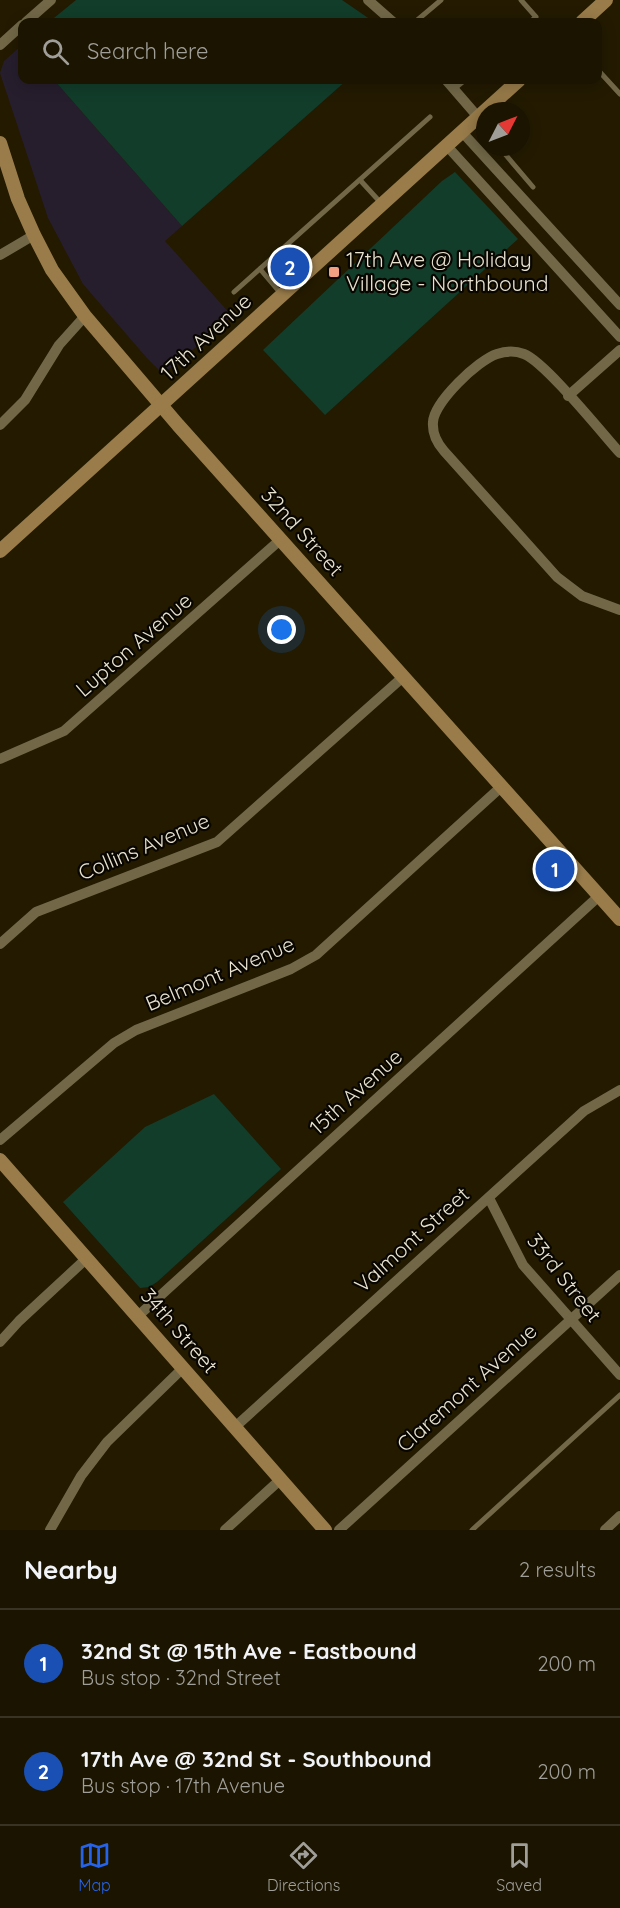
<!DOCTYPE html>
<meta charset="utf-8">
<style>
:root{--surface:#1a1400;--page:#27210f;--text:#f1f3f6;--muted:#9f9e99;--line:#383322;--accent:#2563eb}
body{margin:0;font-family:Quicksand,sans-serif;background:var(--page);color:var(--text)}
.compass{position:absolute;left:476px;top:102px;width:54px;height:54px;border-radius:50%;background:var(--surface);box-shadow:0 3px 15px #0003;rotate:48deg}
.you{position:absolute;left:282px;top:630px;width:21px;height:21px;margin:-15px;border:4px solid #fff;border-radius:50%;background:#1a73e8;box-shadow:0 0 0 9px #1a73e833}
.badge{display:grid;place-items:center;width:39px;height:39px;border-radius:50%;background:var(--accent);color:#fff;font-size:20px;font-weight:700}
.pin{position:absolute;translate:-50% -50%;border:3px solid #fff;box-shadow:0 2px 6px #0006}
.list{margin:0;padding:0;list-style:none}
h2{display:flex;justify-content:space-between;align-items:center;height:78px;margin:0;padding:0 24px;font-size:26px}
h2 small{font-size:20px;font-weight:400;color:var(--muted)}
.list li{display:grid;grid-template-columns:39px 1fr auto;gap:18px;align-items:center;box-sizing:border-box;height:108px;padding:0 24px;border-top:2px solid var(--line)}
.list b{display:block;font-size:22px;white-space:nowrap}
.list p{margin:0;font-size:20px;white-space:nowrap;color:var(--muted)}
.list em{font-size:20px;font-style:normal;color:var(--muted)}
.icon{flex:none;width:33px;height:33px;fill:none;stroke:currentColor;stroke-width:2;stroke-linecap:round;stroke-linejoin:round}
.map{position:relative;flex:none;width:620px;height:1530px;overflow:hidden}
.search{position:absolute;background:var(--surface);box-shadow:0 3px 15px #0003;left:18px;right:18px;top:18px;height:66px;display:flex;align-items:center;gap:15px;box-sizing:border-box;padding:0 21px;border-radius:12px;color:var(--muted);font-size:22px}
.sheet{height:294px;background:var(--surface)}
nav{display:flex;justify-content:space-around;align-items:center;box-sizing:border-box;height:84px;border-top:2px solid var(--line);background:var(--surface);font-size:16px;color:var(--muted)}
nav a{display:grid;justify-items:center;gap:3px}
nav .on{color:var(--accent)}
.map>svg:first-child{display:block}
</style>
<div class="map">
<svg width="620" height="1530" viewBox="0 0 620 1530">
<rect width="100%" height="100%" fill="#231a00"/>
<!-- commercial -->
<path fill="#271e2d" d="M22,45V80H54L182,226L165,241L232,316L174,366L165,371L159,370L146,357L83,284L48,218L0,73L4,61Z"/>
<!-- green -->
<g fill="#123d2b">
<path d="M76,0H342L374,22H49Z"/>
<path d="M54,80H347L182,226Z"/>
<path d="M455,172L518,239L325,415L263,350L442,181Z"/>
<path d="M214,1094L281,1169L157,1282L149,1287L140,1288L63,1202L145,1127Z"/>
</g>
<g fill="none" stroke-linecap="round" stroke-linejoin="round">
<!-- lane -->
<g stroke="#726848" stroke-width="5">
<path d="M521,0L536,17L530,22"/>
<path d="M415,22L441,0"/>
<path d="M598,70L620,94"/>
<path d="M454,89L465,80"/>
<path d="M499,147L533,187"/>
<path d="M360,180L381,203"/>
<path d="M260,269L282,295"/>
<path d="M234,292L430,117"/>
<path d="M472,1530L620,1395"/>
</g>
<!-- street -->
<g stroke="#726848" stroke-width="10">
<path d="M368,0L393,22"/>
<path d="M26,22L51,0"/>
<path d="M0,45L22,25"/>
<path d="M446,80L478,117"/>
<path d="M462,132L620,305"/>
<path d="M447,146L620,337"/>
<path d="M0,255L34,235"/>
<path d="M568,396L620,350"/>
<path d="M0,425L25,400L59,345L85,316"/>
<path d="M620,453C602,433 545,362 524,354C516,351 506,351 497,354C478,360 434,402 433,422C432,434 437,443 444,451L557,577L582,596L620,610"/>
<path d="M0,759L64,731L280,540"/>
<path d="M0,944L36,912L217,842L403,677"/>
<path d="M0,1140L114,1043L136,1030L291,969L316,955L501,787"/>
<path d="M489,1198L523,1265L620,1375"/>
<path d="M138,1316L599,896"/>
<path d="M0,1342L19,1321L87,1258"/>
<path d="M235,1427L584,1111L620,1090"/>
<path d="M50,1530L81,1476L107,1442L183,1368"/>
<path d="M225,1530L281,1479"/>
<path d="M339,1530L620,1275"/>
<path d="M605,1530L620,1516"/>
</g>
<!-- secondary -->
<g stroke="#997c4a" stroke-width="14">
<path d="M582,22L606,0"/>
<path d="M0,143L18,199L34,235L52,270L85,316L178,425L620,919"/>
<path d="M0,551L519,80"/>
<path d="M0,1160L325,1530"/>
</g>
</g>
<!-- markers -->
<rect fill="#f2a081" stroke="#090600" stroke-width="2" x="328" y="266" width="12" height="12" rx="3"/>
<g text-anchor="middle" stroke-width="4.5" stroke-linejoin="round" paint-order="stroke">
<!-- poi labels -->
<g font-size="21" fill="#e8e3d1" stroke="#090600" text-anchor="start">
<text x="346" y="267">17th Ave @ Holiday<tspan x="346" dy="24">Village - Northbound</tspan></text>
</g>
<!-- street labels -->
<g font-size="21" fill="#e8e3d1" stroke="#090600">
<text transform="translate(206 337) rotate(-43)" y="7">17th Avenue</text>
<text transform="translate(302 532) rotate(48)" y="7">32nd Street</text>
<text transform="translate(134 645) rotate(-41)" y="7">Lupton Avenue</text>
<text transform="translate(144 847) rotate(-23)" y="7">Collins Avenue</text>
<text transform="translate(220 974) rotate(-23)" y="7">Belmont Avenue</text>
<text transform="translate(356 1092) rotate(-42)" y="7">15th Avenue</text>
<text transform="translate(412 1240) rotate(-42)" y="7">Valmont Street</text>
<text transform="translate(564 1278) rotate(52)" y="7">33rd Street</text>
<text transform="translate(179 1331) rotate(49)" y="7">34th Street</text>
<text transform="translate(467 1388) rotate(-42)" y="7">Claremont Avenue</text>
</g>
</g>
</svg>
<svg class="compass" viewBox="-18 -18 36 36"><path d="M0-13l5 13h-10z" fill="#e53935"/><path d="M0 13l5-13h-10z" fill="#9f9e99"/></svg>
<div class="you"></div>
<div class="pin badge" style="left:555px;top:869px;background:#1a4fb4">1</div>
<div class="pin badge" style="left:290px;top:267px;background:#1a4fb4">2</div>
<div class="search"><svg class="icon" aria-label="search" viewBox="0 0 24 24"><circle cx="10" cy="10" r="6"/><path d="M15 15l6 6"/></svg>Search here</div>
</div>
<section class="sheet">
<h2>Nearby<small>2 results</small></h2>
<ul class="list">
<li><span class="badge" style="background:#1a4fb4">1</span><div><b>32nd St @ 15th Ave - Eastbound</b><p>Bus stop · 32nd Street</p></div><em>200 m</em></li>
<li><span class="badge" style="background:#1a4fb4">2</span><div><b>17th Ave @ 32nd St - Southbound</b><p>Bus stop · 17th Avenue</p></div><em>200 m</em></li>
</ul>
</section>
<nav>
<a class="on"><svg class="icon" aria-label="map" viewBox="0 0 24 24"><path d="M3 6l6-2 6 2 6-2v14l-6 2-6-2-6 2zM9 4v14M15 6v14"/></svg>Map</a>
<a><svg class="icon" aria-label="directions" viewBox="0 0 24 24"><path d="M12 3l9 9-9 9-9-9zM9 14v-3h6M13 9l2 2-2 2"/></svg>Directions</a>
<a><svg class="icon" aria-label="saved" viewBox="0 0 24 24"><path d="M7 4h10v16l-5-4-5 4z"/></svg>Saved</a>
</nav>
